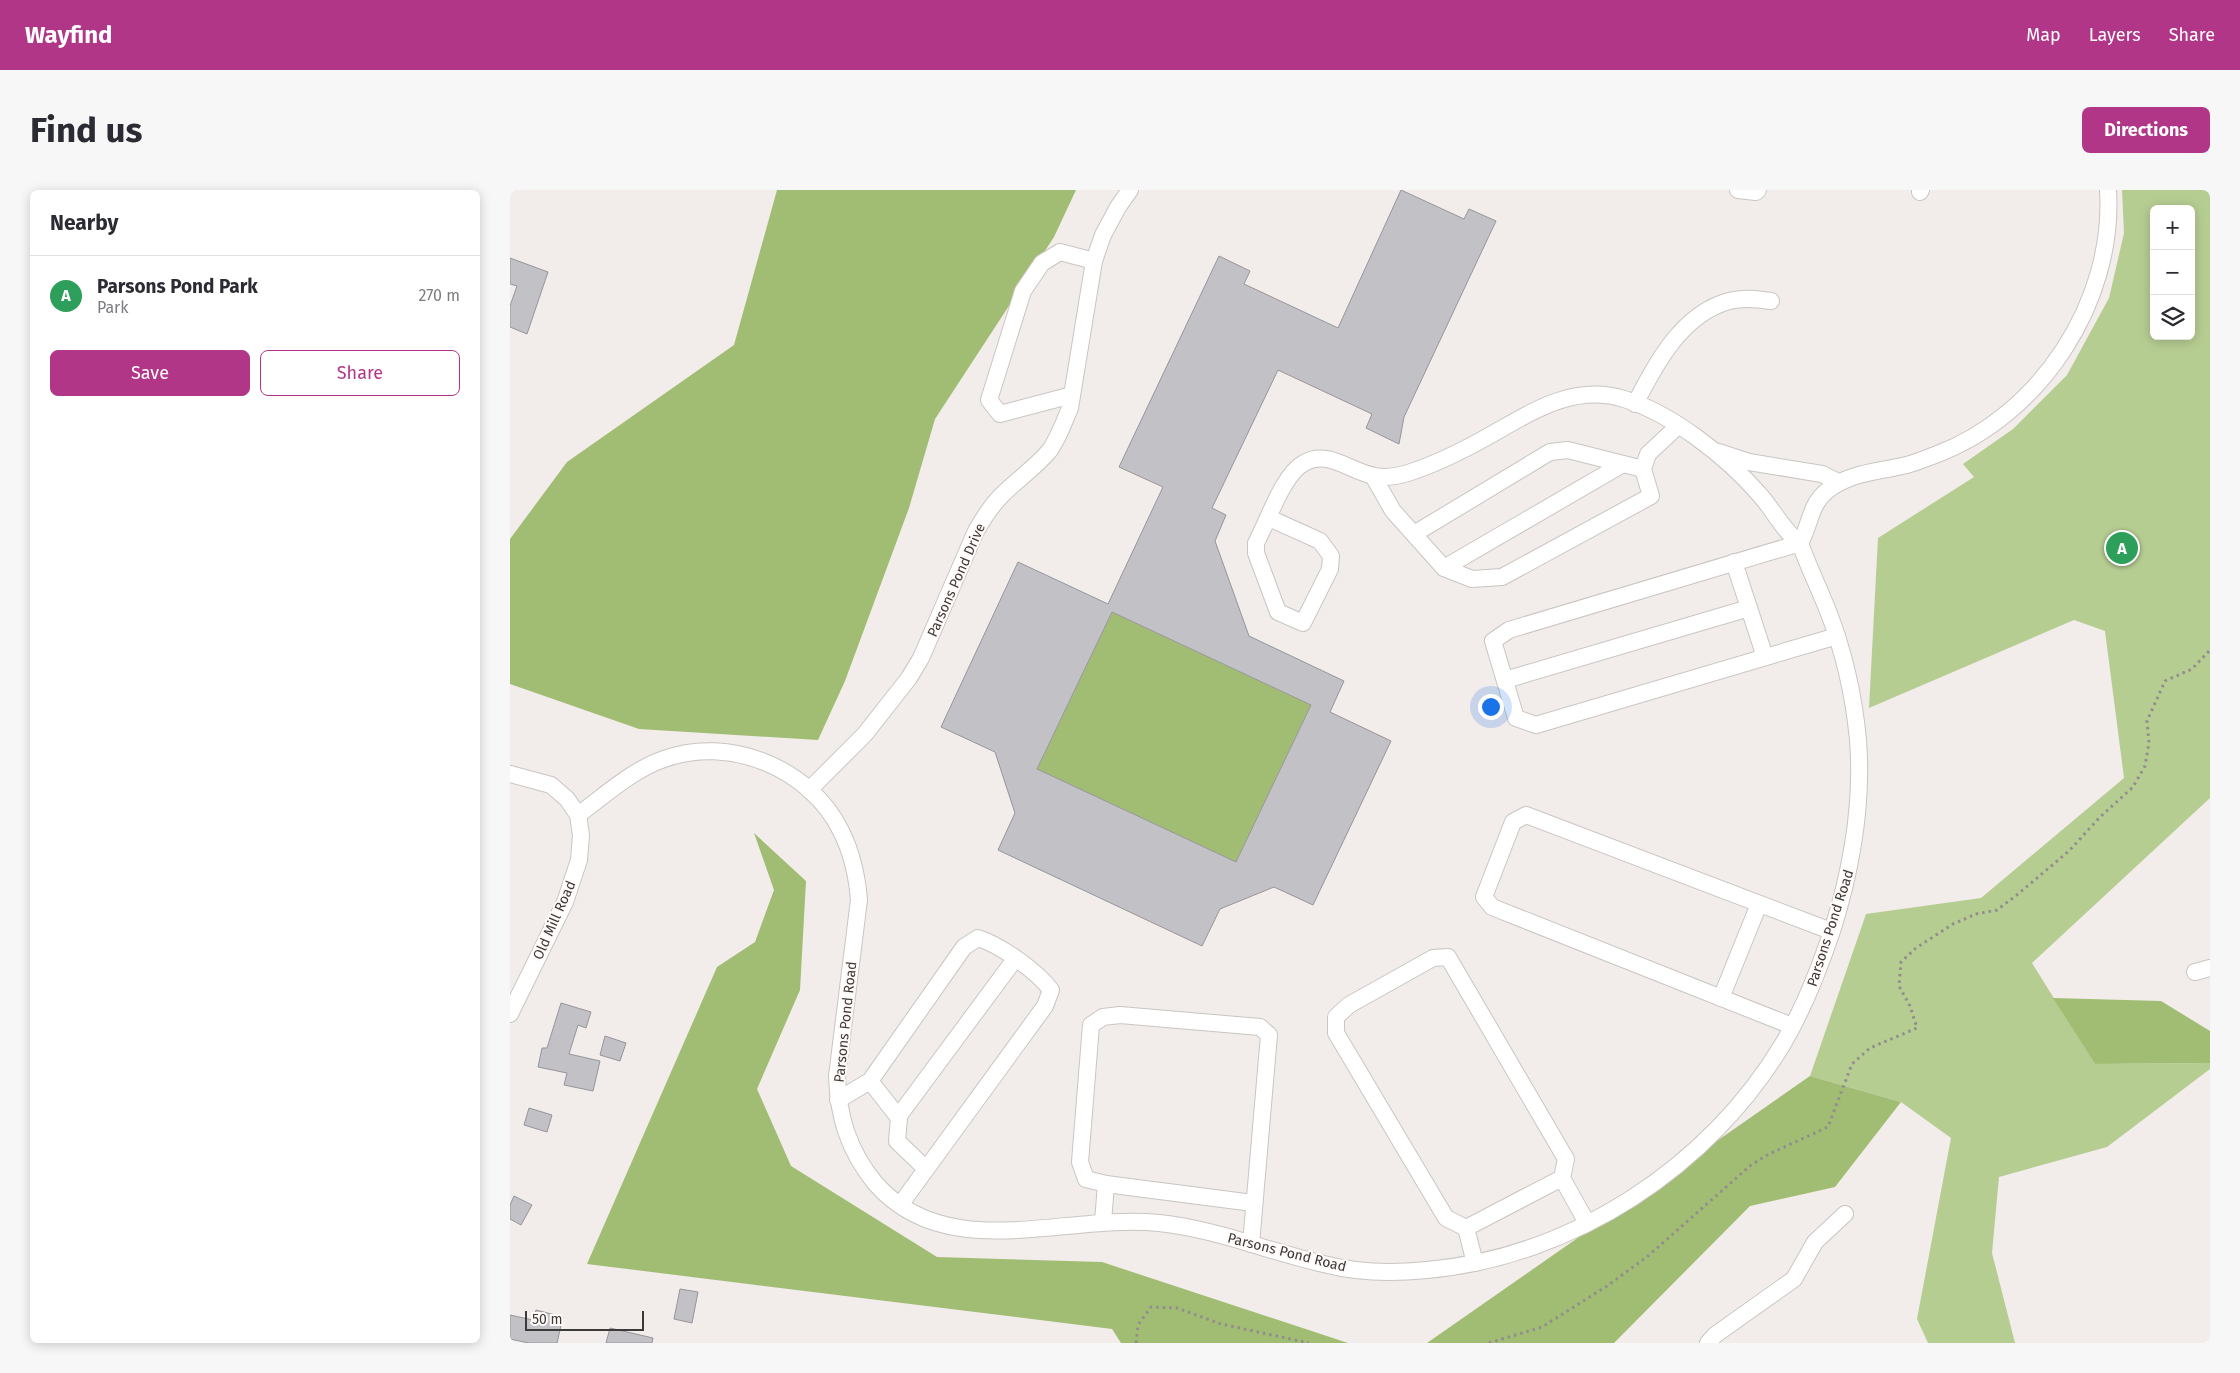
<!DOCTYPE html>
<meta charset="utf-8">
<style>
:root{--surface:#fff;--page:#f7f7f7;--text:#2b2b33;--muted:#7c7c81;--line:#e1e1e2;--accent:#b23688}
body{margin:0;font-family:"Fira Sans",sans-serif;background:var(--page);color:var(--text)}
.controls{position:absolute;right:15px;top:15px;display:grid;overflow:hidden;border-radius:8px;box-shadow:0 2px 12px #0003}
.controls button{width:45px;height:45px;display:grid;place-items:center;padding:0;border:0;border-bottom:1px solid var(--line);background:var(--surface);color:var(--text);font:25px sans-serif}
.scale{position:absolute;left:15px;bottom:12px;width:119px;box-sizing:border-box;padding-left:5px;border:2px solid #3c3939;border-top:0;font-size:14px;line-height:18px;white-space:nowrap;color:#3c3939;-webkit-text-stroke:4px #fffaf8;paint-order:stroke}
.you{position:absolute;left:980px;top:516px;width:18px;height:18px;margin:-12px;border:4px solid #fff;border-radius:50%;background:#1a73e8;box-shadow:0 0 0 8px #1a73e833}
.badge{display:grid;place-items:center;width:32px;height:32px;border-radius:50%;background:var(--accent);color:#fff;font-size:16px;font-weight:700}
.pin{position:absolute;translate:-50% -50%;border:2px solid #fff;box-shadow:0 1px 5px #0006}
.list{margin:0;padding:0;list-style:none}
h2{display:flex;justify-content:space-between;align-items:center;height:65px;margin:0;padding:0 20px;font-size:21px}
h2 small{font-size:16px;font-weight:400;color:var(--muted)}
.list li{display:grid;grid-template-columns:32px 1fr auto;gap:15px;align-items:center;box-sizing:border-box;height:80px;padding:0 20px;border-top:1px solid var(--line)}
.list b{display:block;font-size:19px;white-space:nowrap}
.list p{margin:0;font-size:16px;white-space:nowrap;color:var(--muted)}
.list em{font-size:16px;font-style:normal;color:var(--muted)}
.actions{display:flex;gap:10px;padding:15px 20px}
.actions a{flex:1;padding:11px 0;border:1px solid var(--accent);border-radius:8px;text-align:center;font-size:18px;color:var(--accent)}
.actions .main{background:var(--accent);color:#fff}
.icon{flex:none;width:28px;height:28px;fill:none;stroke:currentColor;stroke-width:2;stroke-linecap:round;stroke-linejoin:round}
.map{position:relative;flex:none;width:1700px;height:1153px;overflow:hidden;border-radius:8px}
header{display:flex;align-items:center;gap:30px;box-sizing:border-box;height:70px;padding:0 25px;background:var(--accent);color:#fff}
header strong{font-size:24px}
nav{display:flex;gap:28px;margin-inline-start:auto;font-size:18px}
.intro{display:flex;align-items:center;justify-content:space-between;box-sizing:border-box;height:120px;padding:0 30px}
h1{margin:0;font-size:35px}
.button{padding:12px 22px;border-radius:8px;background:var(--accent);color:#fff;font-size:18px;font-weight:700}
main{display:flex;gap:30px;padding:0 30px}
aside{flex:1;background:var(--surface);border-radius:8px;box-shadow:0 2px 12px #0003}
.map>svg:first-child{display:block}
</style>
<header>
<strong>Wayfind</strong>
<nav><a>Map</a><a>Layers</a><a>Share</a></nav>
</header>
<div class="intro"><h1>Find us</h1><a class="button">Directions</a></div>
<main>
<aside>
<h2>Nearby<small></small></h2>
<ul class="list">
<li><span class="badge" style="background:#2e9e5b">A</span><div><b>Parsons Pond Park</b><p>Park</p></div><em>270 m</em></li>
</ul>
<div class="actions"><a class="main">Save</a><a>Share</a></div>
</aside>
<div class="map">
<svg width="1700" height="1153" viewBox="0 0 1700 1153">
<rect width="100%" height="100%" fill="#f2ecea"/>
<!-- green -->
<path fill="#b6cd92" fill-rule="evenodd" d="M1612,0H1700V608L1522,773L1585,874L1700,873V879L1597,957L1489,987L1482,1063L1505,1153H1418L1407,1129L1441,948L1391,912L1300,886L1356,724L1471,708L1614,588L1595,441L1564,430L1359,518L1368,348L1464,287L1453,274L1503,239L1557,185L1599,108L1614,43ZM1644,19H1681V146H1644Z"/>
<!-- forest -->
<g fill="#a1bd73">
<path d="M267,0H566L544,47L425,229L399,318L335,491L308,550L129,539L0,494V349L57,272L224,155Z"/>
<path d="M602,422L801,515L726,672L527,579Z"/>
<path d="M244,643L296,691L290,800L247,899L281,976L427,1067L592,1072L838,1153H611L602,1139L77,1074L207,777L245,752L264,700Z"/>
<path d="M1543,808L1651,811L1700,841V873L1585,874Z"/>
<path d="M1300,886L1391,912L1325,997L1240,1016L1104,1153H917Z"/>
</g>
<!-- building -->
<g fill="#c1c1c6" stroke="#96959a" fill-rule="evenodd">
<path d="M891,0L954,29L959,19L986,31L894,227L889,254L856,238L862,224L768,180L702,318L716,325L705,351L739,446L834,491L820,522L881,551L803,715L764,697L710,719L692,756L488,660L505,623L485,562L431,537L508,372L598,414L653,297L609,277L709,66L740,81L734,94L828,138ZM602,422L801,515L726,672L527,579Z"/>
<path d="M0,68L38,82L17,144L0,137V116L7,96L0,94Z"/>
<path d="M51,813L81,822L76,838L68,835L59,864L90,871L83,901L54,895L57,883L28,877L32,858H37Z"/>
<path d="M95,846L116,853L110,871L90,865Z"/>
<path d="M19,918L42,925L37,942L14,935Z"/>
<path d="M4,1006L22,1015L11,1035L0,1029V1015Z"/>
<path d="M170,1099L188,1102L182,1133L164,1129Z"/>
<path d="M26,1120L53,1127L47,1153H19L0,1149V1125L23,1130Z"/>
<path d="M100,1138L143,1148L142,1153H96Z"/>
</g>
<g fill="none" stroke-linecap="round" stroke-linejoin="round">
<defs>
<g id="minor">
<path d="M1228,0L1246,2L1248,0"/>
<path d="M1410,2L1411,0"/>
<path d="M562,205L490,224L479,210L513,101L532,73L550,62L584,71"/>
<path d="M1125,214C1146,173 1172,124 1219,111C1233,107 1248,109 1261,111"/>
<path d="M1209,262L1239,272L1312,284L1328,292"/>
<path d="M863,286L883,321L934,378L962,389L992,387L1141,306L1133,279L1138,264L1168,236"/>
<path d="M759,328L810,351L821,366L820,379L793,433L768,422L746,363V353C758,331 773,284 794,273C819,259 840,282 865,286C875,288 888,286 898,283C926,274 952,261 977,247C1020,223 1063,193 1114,209C1161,223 1217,267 1249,304C1263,319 1273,341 1290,353"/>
<path d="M904,344L1040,262L1058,260L1133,279"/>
<path d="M1290,353L999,440L983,451L1006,528L1026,535L1327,446"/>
<path d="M1224,372L1255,467"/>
<path d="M934,378L1113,274"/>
<path d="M995,490L1239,418"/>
<path d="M0,584L41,595L57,609L68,625L71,645L69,670L55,712L0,824"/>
<path d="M299,600L355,544L399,488L411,468L466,341C474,327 482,314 494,303C509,288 526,277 540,260C549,247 554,232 560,218L584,71L593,45L608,17L620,0"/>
<path d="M68,625C94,606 122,580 154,569C219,545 300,578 331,641C342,663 347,685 349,710L327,886C328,927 339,961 365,993C437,1076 556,1023 649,1033C707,1039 762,1063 818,1075C849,1083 885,1083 917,1080C1062,1067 1200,977 1274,852C1295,816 1310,777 1323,738C1342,677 1353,614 1348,550C1344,507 1334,462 1318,421C1309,398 1298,376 1290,353C1301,334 1299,315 1318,300C1339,283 1366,282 1392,276C1403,274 1414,269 1425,265C1530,226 1605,112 1598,0"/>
<path d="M1685,782L1700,778"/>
<path d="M1211,808L1249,714"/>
<path d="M1282,836L982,717L974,707L1003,632L1016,625L1321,741"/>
<path d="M360,891L389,928L387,951L416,979"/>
<path d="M328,910L360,891L454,757L468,748C490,755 527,781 541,800L535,816L390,1015"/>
<path d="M388,927L505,769"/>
<path d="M596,994L743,1013"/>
<path d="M593,1032L596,994L576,989L570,972L581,835L593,827L610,825L750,837L759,845L741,1054"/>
<path d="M956,1038L936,1028L826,843V827L839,815L923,768L938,767L1056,969L1052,988L1077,1033"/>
<path d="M956,1038L1052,988"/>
<path d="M956,1038L965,1073"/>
<path d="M1198,1153L1205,1145L1284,1089L1305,1052L1335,1024"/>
</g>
</defs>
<!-- minor casing -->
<use href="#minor" stroke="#cac5c2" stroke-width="18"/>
<!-- path -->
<g stroke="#928e8d" stroke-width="3" stroke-dasharray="2.5 4" stroke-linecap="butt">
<path d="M626,1153L628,1135L641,1117L667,1118L711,1134L799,1153"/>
<path d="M979,1153L1032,1137L1097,1096L1138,1066L1241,975L1259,964L1318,937L1342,874L1360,858L1407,838L1400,816L1389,796L1391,772L1406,758L1443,734L1466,724L1487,720L1508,704L1559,661L1589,628L1623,597L1635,576L1639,553L1637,531L1655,491L1682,479L1700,460"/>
</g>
<!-- minor -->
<use href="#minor" stroke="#fff" stroke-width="16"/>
</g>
<g text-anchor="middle" stroke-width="4" stroke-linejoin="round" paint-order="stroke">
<!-- street labels -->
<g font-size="14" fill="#3c3939" stroke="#fffaf8">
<text transform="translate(446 390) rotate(-66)" y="5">Parsons Pond Drive</text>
<text transform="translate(44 730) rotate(-66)" y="5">Old Mill Road</text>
<text transform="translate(1320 738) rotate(-72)" y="5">Parsons Pond Road</text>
<text transform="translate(335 832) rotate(-84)" y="5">Parsons Pond Road</text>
<text transform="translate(777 1062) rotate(14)" y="5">Parsons Pond Road</text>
</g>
</g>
</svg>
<div class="controls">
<button>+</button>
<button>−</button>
<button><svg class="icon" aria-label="layers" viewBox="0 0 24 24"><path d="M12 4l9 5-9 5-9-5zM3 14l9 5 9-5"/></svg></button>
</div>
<div class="scale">50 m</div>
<div class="you"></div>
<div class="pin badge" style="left:1612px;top:358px;background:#2e9e5b">A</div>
</div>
</main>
